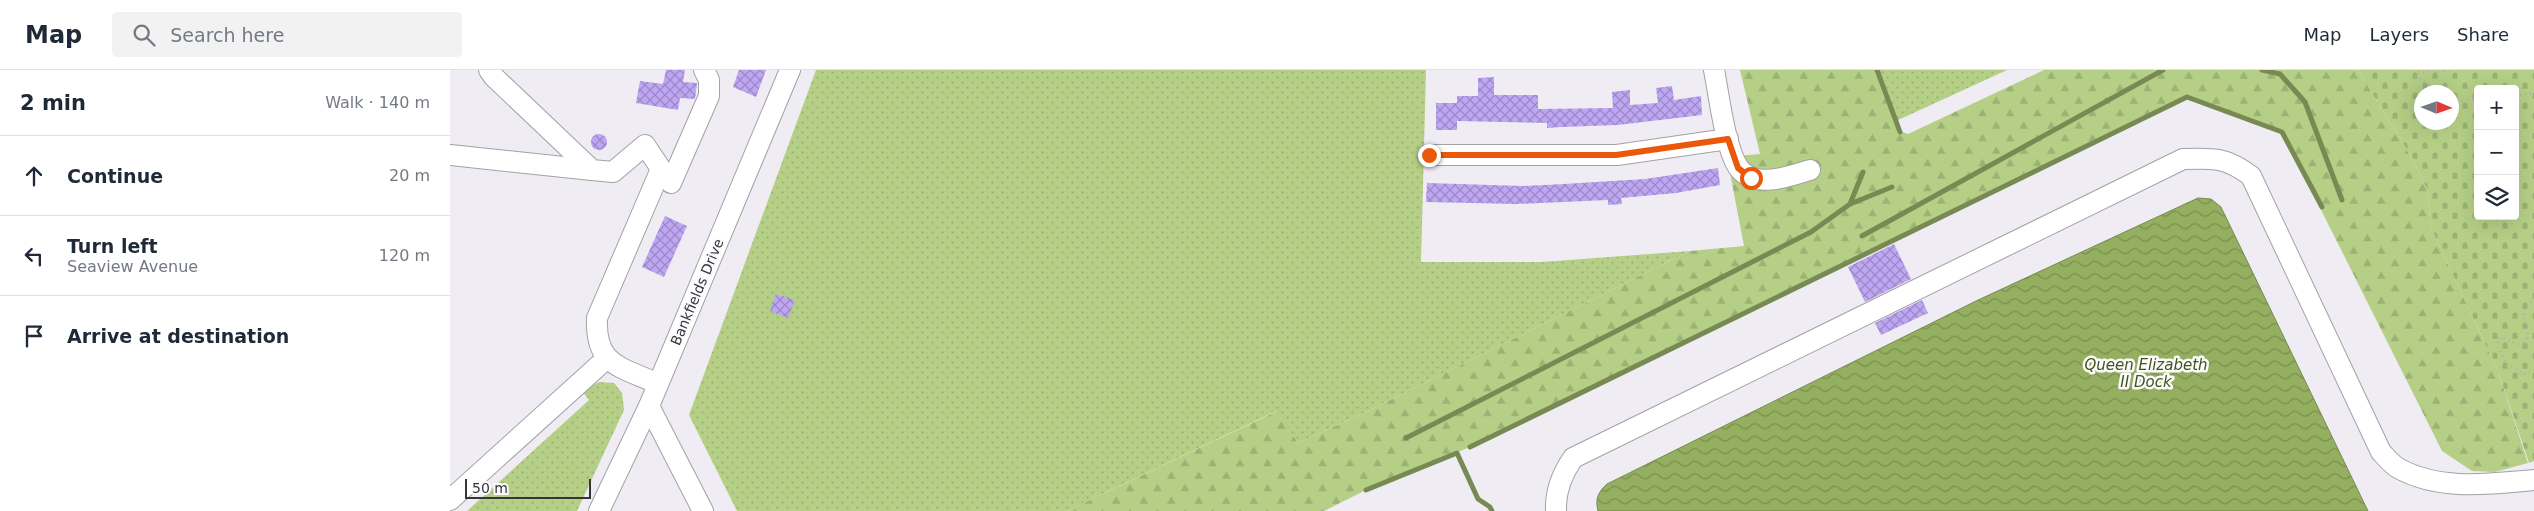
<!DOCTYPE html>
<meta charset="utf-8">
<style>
:root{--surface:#fff;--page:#f2f2f3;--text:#1f2937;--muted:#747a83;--line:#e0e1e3}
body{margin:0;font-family:"DejaVu Sans",sans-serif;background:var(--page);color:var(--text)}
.controls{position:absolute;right:15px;top:15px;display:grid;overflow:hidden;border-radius:5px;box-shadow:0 5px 20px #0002}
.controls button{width:45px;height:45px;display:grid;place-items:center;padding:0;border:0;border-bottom:1px solid var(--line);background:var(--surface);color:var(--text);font:25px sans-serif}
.compass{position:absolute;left:1964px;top:15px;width:45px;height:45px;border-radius:50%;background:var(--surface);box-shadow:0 5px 20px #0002;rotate:92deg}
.scale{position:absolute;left:15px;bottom:12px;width:126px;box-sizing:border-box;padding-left:5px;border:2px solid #353436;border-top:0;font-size:14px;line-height:18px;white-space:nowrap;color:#353436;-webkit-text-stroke:4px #fcfbfe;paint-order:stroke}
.stop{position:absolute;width:15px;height:15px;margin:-11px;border:4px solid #ea580c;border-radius:50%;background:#fff}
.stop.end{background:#ea580c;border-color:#fff;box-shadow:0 1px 5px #0008}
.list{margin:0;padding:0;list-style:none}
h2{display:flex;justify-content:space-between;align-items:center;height:65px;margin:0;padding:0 20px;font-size:21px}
h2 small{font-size:16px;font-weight:400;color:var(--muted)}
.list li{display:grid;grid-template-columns:32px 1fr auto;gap:15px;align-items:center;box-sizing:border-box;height:80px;padding:0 20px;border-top:1px solid var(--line)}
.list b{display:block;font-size:19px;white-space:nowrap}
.list p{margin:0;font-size:16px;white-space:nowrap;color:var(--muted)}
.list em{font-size:16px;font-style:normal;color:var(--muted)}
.icon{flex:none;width:28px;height:28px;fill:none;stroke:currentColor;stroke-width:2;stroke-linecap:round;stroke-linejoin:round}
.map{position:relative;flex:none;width:2084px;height:441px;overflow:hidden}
header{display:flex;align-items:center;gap:30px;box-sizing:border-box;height:70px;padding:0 25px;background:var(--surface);border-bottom:1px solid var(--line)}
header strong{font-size:24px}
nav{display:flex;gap:28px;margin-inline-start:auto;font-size:18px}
.search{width:350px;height:45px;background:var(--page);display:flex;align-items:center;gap:12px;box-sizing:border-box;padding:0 18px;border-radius:5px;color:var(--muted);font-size:19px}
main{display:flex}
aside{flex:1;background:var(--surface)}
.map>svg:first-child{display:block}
</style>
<header>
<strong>Map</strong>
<div class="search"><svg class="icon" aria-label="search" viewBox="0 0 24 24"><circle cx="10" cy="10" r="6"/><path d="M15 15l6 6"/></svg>Search here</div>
<nav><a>Map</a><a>Layers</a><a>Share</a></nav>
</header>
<main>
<aside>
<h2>2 min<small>Walk · 140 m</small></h2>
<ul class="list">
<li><svg class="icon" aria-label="ahead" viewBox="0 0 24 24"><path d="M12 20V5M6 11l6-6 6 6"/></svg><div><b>Continue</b></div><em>20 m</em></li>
<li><svg class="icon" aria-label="left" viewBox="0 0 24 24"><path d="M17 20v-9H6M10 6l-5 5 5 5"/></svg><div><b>Turn left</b><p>Seaview Avenue</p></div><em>120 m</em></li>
<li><svg class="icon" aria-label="arrive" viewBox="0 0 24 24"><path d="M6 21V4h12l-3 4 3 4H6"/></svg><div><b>Arrive at destination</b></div></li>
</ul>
</aside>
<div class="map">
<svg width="2084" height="441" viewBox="0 0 2084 441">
<defs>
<pattern id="grass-dots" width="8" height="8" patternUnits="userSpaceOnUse" patternTransform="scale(1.25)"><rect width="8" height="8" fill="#b5cf86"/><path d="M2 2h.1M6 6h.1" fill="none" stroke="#9cb274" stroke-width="1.8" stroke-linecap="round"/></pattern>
<pattern id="forest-firs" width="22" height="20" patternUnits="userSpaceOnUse" patternTransform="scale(1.25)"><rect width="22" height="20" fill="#b5cf86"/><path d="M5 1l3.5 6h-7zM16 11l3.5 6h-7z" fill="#9cb274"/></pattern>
<pattern id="cemetery-stones" width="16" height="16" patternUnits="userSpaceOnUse" patternTransform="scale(1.25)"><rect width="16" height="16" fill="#b5cf86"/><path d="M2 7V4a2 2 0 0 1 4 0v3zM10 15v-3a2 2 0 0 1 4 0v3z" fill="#9cb274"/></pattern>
<pattern id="water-waves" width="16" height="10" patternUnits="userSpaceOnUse" patternTransform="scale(1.25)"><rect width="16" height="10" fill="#94af5f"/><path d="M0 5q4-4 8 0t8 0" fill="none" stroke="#7a8f4f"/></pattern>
<pattern id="building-cross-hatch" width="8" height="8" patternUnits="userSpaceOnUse" patternTransform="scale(1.25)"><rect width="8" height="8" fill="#bea6f3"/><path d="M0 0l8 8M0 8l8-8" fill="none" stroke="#9b88c6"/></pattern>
</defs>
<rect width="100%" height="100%" fill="#efedf3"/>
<!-- grass -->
<g fill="url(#grass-dots)">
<path d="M366,0H976L971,192H1092L1240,181L910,345L848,373L826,341L617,441H287L239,345Z"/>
<path d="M1427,0H1557L1446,51Z"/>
<path d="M149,312L164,313L172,323L174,340L127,441H17L139,330L132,321Z"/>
</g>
<!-- forest -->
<path fill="url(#forest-firs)" d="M1290,0H1427L1450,61L1458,64L1594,0H1908L1960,85L1977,119L1981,158L2048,301L2078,393L2045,402L2022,401L1992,381L1832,62L1737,27L1020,377L916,420L874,441H617L827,341L848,373L910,345L1240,181L1294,176L1277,87L1310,84Z"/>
<!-- cemetery -->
<path fill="url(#cemetery-stones)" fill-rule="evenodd" d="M1908,0H2084V391L2079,393L2048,301L1981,158L1977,119L1960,85ZM2028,19H2065V146H2028ZM1972,22H2002V52H1972Z"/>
<!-- water -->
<path fill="url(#water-waves)" stroke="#788a53" d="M1748,128L1761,129L1771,137L1918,441H1148C1145,429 1148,422 1157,414L1526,231Z"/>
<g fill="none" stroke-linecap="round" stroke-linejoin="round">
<!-- stream -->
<g stroke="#788a53" stroke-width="5">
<path d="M1427,0L1450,62"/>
<path d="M1812,0L1830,4L1855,32L1892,130"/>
<path d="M1400,134L1413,102"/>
<path d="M1412,166L1713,0"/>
<path d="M956,368L1361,162L1400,134L1442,117"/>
<path d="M1020,377L1737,27L1832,62L1872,137"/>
<path d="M916,420L1007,383L1028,429L1040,437L1042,441"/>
</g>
</g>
<!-- building -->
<g fill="url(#building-cross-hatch)">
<path d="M216,0H235L233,12L247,13L245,29L230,28L228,40L186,33L190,11L213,14Z"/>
<path d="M289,0H316L306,27L283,17Z"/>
<path d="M1044,7V25H1088V39L1163,38L1162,22L1180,20V35L1208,33L1206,18L1222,16L1224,30L1251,26L1252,45L1168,55L1111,57L1097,58V53L1007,51V60H986V33H1007V26H1028V8Z"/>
<circle cx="149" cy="72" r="8"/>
<path d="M1268,98L1270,115L1226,123L1171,128L1172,134L1158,135V130L1066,134L976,132L977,113L1073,116L1114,114L1195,109Z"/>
<path d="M215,146L237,156L214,207L192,197Z"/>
<path d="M1444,174L1461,209L1415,232L1398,197Z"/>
<path d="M326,224L345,230L338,248L320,241Z"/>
<path d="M1472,230L1478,243L1431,265L1425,253Z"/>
</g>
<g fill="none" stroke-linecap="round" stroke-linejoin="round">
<defs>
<g id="minor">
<path d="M39,0L44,7L142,100L163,102L195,75L211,99L147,248C145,296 170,296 208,314"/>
<path d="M1264,0C1269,25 1275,77 1288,97C1292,103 1300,108 1307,109C1324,112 1343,105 1360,100"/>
<path d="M0,85L142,100"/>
<path d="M979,85H1167L1278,69"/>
<path d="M211,99L221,113L259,26V10L254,0"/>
<path d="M199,336L253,441"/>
<path d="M0,430L156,289"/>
<path d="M149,441L199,336L340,0"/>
<path d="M1106,441C1105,421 1112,404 1123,388L1733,89C1764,88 1776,87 1801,106L1931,382C1936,387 1941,394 1948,398C1989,421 2039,414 2084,410"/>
</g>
</defs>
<!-- minor casing -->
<use href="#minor" stroke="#a2a1a6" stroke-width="22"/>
<!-- path -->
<g stroke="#b1afb4" stroke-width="3" stroke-dasharray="1 4" stroke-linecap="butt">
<path d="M1986,22L1963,3L1999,0"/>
<path d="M2065,25L2084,23"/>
<path d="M2002,32L2028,29"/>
<path d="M2084,227L2073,243L2078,265L2073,277L2051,267L2047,275L2057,295L2073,304L2084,301"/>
</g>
<!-- minor -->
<use href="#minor" stroke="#fff" stroke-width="20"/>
</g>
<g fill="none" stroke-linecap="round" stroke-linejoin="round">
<!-- route -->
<path stroke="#ea580c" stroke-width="6" d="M979,85H1166L1278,69L1288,98L1301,108"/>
</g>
<g text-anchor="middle" stroke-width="5" stroke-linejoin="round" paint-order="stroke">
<!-- street labels -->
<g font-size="14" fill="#353436" stroke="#fcfbfe">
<text transform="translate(247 222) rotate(-67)" y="5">Bankfields Drive</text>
</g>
<!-- water labels -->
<g font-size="15" font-style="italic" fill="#43541b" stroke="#fcfbfe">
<text x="1696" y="300">Queen Elizabeth<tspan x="1696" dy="17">II Dock</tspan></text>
</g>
</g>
</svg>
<div class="controls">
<button>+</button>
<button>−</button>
<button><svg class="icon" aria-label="layers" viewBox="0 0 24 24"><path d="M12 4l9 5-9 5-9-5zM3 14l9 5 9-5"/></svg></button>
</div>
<svg class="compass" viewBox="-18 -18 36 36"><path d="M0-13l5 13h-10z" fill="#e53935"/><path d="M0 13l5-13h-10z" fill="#747a83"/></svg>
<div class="scale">50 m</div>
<div class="stop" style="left:1301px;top:108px"></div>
<div class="stop end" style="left:979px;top:85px"></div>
</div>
</main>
